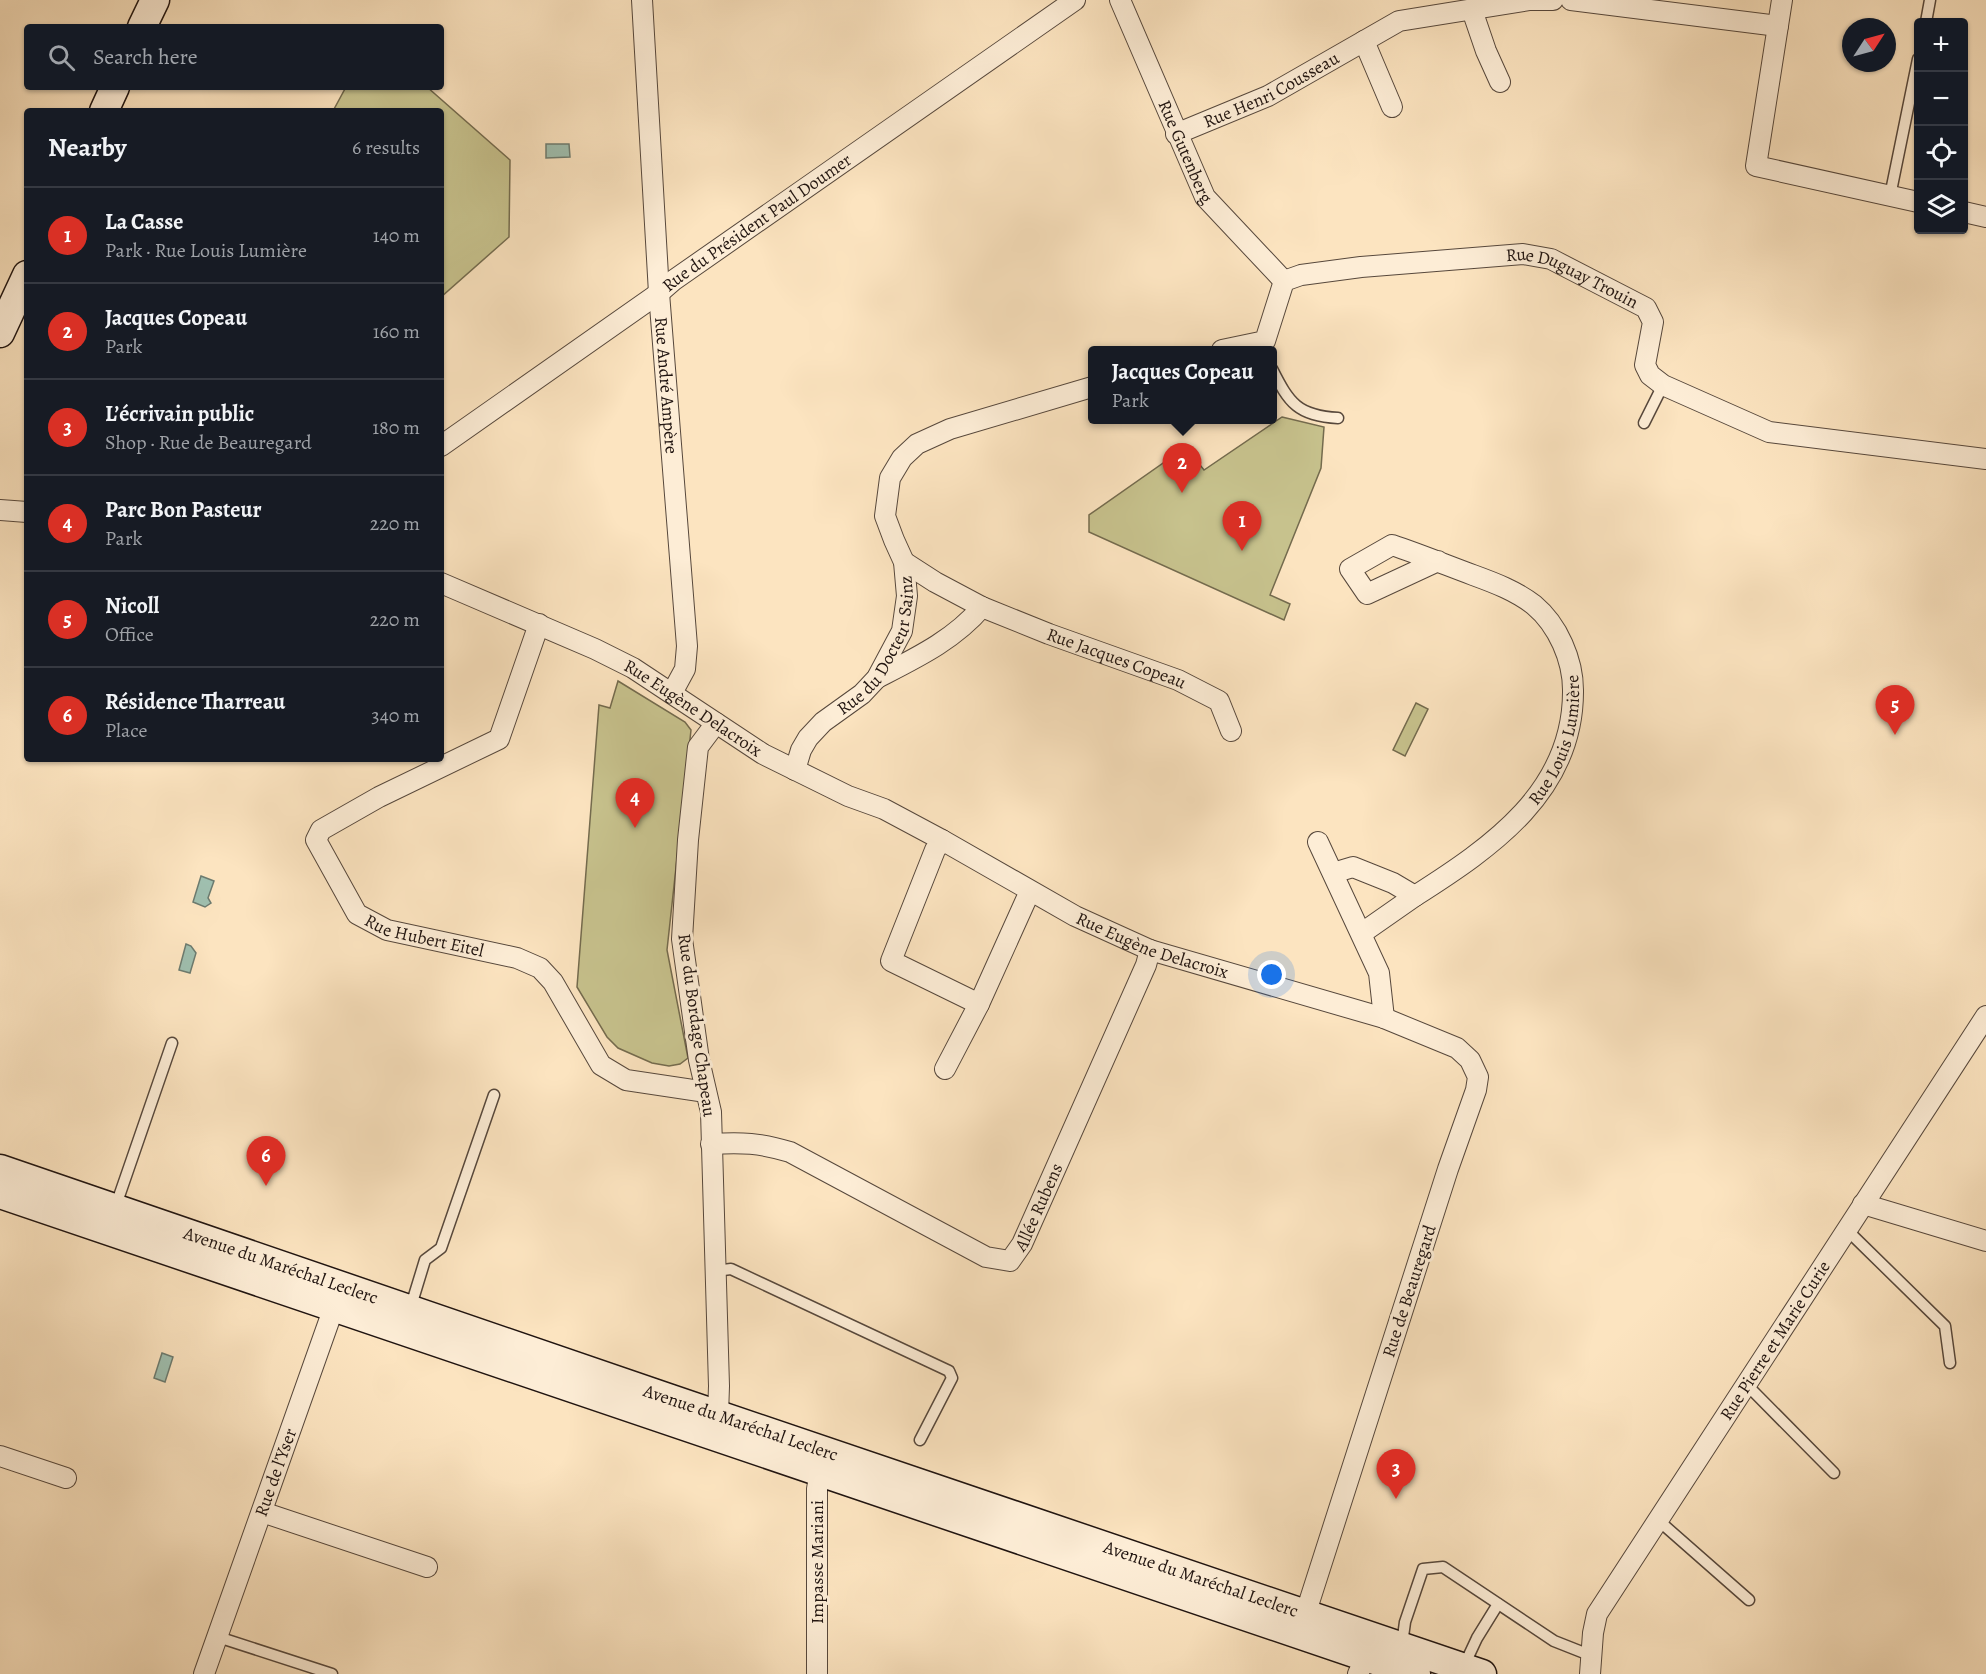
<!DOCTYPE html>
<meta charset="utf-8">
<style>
:root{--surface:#171b24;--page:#242831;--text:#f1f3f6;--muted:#9ea1a6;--line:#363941;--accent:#d93025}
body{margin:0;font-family:Alegreya,serif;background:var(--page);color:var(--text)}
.controls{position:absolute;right:18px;top:18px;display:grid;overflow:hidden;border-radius:6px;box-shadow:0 2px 4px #0004}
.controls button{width:54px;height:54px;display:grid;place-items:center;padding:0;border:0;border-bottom:2px solid var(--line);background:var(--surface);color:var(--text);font:30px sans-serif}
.compass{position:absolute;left:1842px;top:18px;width:54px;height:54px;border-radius:50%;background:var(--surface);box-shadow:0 2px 4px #0004;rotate:54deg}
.you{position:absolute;left:1272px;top:975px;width:21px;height:21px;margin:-15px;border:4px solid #fff;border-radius:50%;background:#1a73e8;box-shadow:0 0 0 9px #1a73e833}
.badge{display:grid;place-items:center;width:39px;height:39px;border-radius:50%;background:var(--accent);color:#fff;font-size:20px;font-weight:700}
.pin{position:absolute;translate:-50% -50px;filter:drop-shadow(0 2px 3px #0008)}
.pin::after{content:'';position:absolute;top:32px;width:21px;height:18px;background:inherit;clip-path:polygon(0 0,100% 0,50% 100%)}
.popup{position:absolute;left:1088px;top:346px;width:189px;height:78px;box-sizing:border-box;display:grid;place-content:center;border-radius:6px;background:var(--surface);filter:drop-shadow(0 2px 4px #0005);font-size:20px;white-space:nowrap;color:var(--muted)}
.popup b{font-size:22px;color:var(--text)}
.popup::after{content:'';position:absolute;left:50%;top:100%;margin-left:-12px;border:12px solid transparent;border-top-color:var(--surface)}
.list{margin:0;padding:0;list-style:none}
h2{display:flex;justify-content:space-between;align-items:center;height:78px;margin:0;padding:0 24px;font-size:26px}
h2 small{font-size:20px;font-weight:400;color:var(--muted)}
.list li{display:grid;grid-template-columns:39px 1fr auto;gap:18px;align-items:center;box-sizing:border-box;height:96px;padding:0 24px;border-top:2px solid var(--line)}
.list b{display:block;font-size:22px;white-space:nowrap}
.list p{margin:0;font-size:20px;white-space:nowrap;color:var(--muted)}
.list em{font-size:20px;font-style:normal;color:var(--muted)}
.icon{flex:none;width:33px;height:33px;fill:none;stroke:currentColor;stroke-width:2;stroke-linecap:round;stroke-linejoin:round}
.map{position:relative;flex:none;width:1986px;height:1674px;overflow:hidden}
.search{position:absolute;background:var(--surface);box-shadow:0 2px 4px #0004;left:24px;top:24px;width:420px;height:66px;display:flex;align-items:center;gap:15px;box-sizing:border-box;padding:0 21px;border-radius:6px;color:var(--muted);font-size:22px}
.panel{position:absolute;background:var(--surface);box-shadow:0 2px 4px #0004;left:24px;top:108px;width:420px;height:654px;border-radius:6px}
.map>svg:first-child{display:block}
</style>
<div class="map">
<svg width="1986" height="1674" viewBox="0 0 1986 1674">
<rect width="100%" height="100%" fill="#fce4c0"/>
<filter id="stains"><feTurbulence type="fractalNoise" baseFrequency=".00333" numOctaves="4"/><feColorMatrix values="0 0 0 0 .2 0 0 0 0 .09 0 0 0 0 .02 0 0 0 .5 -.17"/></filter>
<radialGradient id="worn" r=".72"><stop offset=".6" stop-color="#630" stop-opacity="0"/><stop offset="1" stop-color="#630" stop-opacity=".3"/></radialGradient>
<!-- green -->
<g fill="#c7c28d" stroke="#746b4e" stroke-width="1.5">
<path d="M346,87H427L510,160L509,237L441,297V111H333Z"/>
<path d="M1282,417L1324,427L1321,468L1270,595L1290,604L1284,620L1089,532V515L1186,447L1204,470Z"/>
<path d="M618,681L685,722L691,730L667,950L688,1058L680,1064L669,1066L652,1063L618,1048L607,1037L577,987L599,705L610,708Z"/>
<path d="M1416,703L1428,709L1405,756L1393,750Z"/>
</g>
<!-- water -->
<g fill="#9fbfaf" stroke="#6c7b6f" stroke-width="1.5">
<path d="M546,144H569L570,157L546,158Z"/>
<path d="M201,876L214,881L208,898L211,903L205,907L193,902Z"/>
<path d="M186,944L191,946L196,953L190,973L179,970Z"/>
<path d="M162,1353L173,1357L165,1382L154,1378Z"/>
</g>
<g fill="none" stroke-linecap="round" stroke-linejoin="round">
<defs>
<g id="lane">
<path d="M1926,22L1930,0"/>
<path d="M1890,196L1918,59"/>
<path d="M1272,369C1289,403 1298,416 1338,418"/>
<path d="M1644,423L1663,385"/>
<path d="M115,1208L172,1043"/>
<path d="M1846,1229L1945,1326L1950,1363"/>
<path d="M715,1271L731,1269L949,1371L952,1378L920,1440"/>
<path d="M406,1308L414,1296L425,1260L441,1248L494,1095"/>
<path d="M1746,1384L1834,1473"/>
<path d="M1658,1520L1749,1600"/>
<path d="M218,1637L332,1674"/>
<path d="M1402,1644L1405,1622L1423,1569L1443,1567L1554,1641L1592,1656"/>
<path d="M1463,1668L1477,1638L1498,1604"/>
</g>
<g id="street">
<path id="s1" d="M642,0L659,293L687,646L685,669L672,693"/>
<path id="s2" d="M1120,0L1205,197L1284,281"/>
<path d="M1571,0L1778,26"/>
<path d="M1782,0L1756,166L1918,202"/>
<path d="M1472,10L1486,51L1500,82"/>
<path d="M1364,41L1392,107"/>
<path id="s3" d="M1176,134L1268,96L1399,21L1530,0H1553"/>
<path d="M1964,212L1986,217"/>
<path id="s4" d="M1222,350L1265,341L1284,281L1301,275L1361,267L1523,254L1551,259L1646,308L1653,322L1645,365L1650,375L1663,385L1769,432L1986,459"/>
<path id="s5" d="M441,446L659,293L674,280L1075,0"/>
<path d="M0,510L27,512"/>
<path id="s6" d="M904,562L935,582L982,607L1049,634L1178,680L1219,701L1231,731"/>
<path id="s7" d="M441,583L595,649L633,668L763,754L848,796L884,809L942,840L1075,916L1150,950L1384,1018L1457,1048L1470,1060L1478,1077L1476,1090L1448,1169L1305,1615L1300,1623"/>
<path id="s8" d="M539,624L499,739L379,797L321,830L316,840L357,914L387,930L517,958L540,968L553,982L601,1065L626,1080L706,1092"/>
<path d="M877,678C916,658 954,640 982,607"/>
<path id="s9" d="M795,770L801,750L808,738L823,722L862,694L877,678L902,631L907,596L904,562L894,540L885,516L890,478L902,458L917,444L950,429L1092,387"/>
<path d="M942,840L935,850L891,961L979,1004"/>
<path d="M1318,842L1379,973L1384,1018"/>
<path d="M1333,873L1353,867L1393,883L1415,896L1362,933"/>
<path id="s10" d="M1415,896C1492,847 1574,791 1573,690C1573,660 1558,625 1534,605C1516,591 1495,583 1473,575C1446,565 1419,554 1392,545L1350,569L1367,594L1438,561"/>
<path d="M945,1069L979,1004L1030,891"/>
<path id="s11" d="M711,1144C742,1142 760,1143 790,1152L986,1257L1010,1261L1022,1244L1146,965L1150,950"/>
<path d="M1863,1204L1986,1241"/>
<path d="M709,1420L718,1415L719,1386L711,1112L699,1060L682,939L688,840L698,747L716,723"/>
<path d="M0,1456L66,1478"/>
<path d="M262,1512L427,1567"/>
<path id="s12" d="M204,1674L334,1307L343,1304"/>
<path d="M817,1674V1489L822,1459"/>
<path d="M1358,1674L1371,1646"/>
<path id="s13" d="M1590,1674L1593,1633L1597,1614L1986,1016"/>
</g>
<g id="secondary">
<path d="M142,27L155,0"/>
<path d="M104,111L115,87"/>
<path d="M0,333L27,275"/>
<path id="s14" d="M0,1169L671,1399L1482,1674"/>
<path d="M0,1194L1416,1674"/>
</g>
</defs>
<!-- lane casing -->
<use href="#lane" stroke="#57483c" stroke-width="13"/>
<!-- street casing -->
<use href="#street" stroke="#57483c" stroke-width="22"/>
<!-- secondary casing -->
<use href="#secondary" stroke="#201410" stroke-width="31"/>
<!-- lane -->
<use href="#lane" stroke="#fdedd6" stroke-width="10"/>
<!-- street -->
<use href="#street" stroke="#fdedd6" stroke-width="20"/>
<!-- secondary -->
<use href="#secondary" stroke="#fdedd6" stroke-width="28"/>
</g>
<g text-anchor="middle" stroke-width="6" stroke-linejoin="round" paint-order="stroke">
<!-- street labels -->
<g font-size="18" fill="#201410" stroke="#fdedd6">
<text dy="6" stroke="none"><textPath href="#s3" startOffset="105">Rue Henri Cousseau</textPath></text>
<text dy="6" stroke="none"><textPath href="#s2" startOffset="165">Rue Gutenberg</textPath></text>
<text dy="6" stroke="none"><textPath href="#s5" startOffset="387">Rue du Président Paul Doumer</textPath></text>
<text dy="6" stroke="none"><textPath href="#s4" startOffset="402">Rue Duguay Trouin</textPath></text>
<text dy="6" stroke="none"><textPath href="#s1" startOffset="386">Rue André Ampère</textPath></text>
<text dy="6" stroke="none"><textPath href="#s9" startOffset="156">Rue du Docteur Sainz</textPath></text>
<text dy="6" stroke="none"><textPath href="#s6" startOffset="234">Rue Jacques Copeau</textPath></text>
<text dy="6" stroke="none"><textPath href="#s7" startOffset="282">Rue Eugène Delacroix</textPath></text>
<text dy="6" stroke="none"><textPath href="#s10" startOffset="219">Rue Louis Lumière</textPath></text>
<text dy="6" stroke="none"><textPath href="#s8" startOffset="489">Rue Hubert Eitel</textPath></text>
<text dy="6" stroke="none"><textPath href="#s7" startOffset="801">Rue Eugène Delacroix</textPath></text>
<text transform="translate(697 1025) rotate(82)" y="6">Rue du Bordage Chapeau</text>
<text dy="6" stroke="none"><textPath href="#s11" startOffset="388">Allée Rubens</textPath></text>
<text dy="6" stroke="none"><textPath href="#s14" startOffset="297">Avenue du Maréchal Leclerc</textPath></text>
<text transform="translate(1409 1291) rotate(-72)" y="6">Rue de Beauregard</text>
<text dy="6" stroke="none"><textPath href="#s13" startOffset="387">Rue Pierre et Marie Curie</textPath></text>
<text dy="6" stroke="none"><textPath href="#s14" startOffset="783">Avenue du Maréchal Leclerc</textPath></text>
<text dy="6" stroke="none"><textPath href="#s12" startOffset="214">Rue de l’Yser</textPath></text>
<text transform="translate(817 1562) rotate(-90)" y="6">Impasse Mariani</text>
<text dy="6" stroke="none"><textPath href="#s14" startOffset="1269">Avenue du Maréchal Leclerc</textPath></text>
</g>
</g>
<rect width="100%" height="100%" filter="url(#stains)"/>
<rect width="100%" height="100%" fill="url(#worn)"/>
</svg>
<div class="controls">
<button>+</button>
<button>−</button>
<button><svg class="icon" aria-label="locate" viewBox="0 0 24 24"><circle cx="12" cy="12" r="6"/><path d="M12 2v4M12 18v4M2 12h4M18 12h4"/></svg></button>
<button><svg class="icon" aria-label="layers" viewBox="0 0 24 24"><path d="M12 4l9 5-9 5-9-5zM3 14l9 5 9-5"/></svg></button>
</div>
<svg class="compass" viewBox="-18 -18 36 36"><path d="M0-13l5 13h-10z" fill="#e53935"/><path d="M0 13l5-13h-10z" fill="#9ea1a6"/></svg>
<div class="you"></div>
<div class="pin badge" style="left:1242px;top:551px">1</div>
<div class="pin badge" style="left:1182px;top:493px">2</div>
<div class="popup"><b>Jacques Copeau</b>Park</div>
<div class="pin badge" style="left:1396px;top:1499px">3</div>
<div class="pin badge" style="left:635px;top:828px">4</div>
<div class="pin badge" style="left:1895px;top:735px">5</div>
<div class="pin badge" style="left:266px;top:1186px">6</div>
<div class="search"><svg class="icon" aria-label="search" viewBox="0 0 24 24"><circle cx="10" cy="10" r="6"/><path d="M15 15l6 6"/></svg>Search here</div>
<section class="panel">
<h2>Nearby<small>6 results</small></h2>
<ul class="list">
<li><span class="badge">1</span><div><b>La Casse</b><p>Park · Rue Louis Lumière</p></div><em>140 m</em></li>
<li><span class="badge">2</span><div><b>Jacques Copeau</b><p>Park</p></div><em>160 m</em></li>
<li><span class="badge">3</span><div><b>L’écrivain public</b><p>Shop · Rue de Beauregard</p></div><em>180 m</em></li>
<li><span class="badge">4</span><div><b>Parc Bon Pasteur</b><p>Park</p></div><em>220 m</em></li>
<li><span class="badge">5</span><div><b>Nicoll</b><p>Office</p></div><em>220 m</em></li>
<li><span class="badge">6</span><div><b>Résidence Tharreau</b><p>Place</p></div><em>340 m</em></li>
</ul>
</section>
</div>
